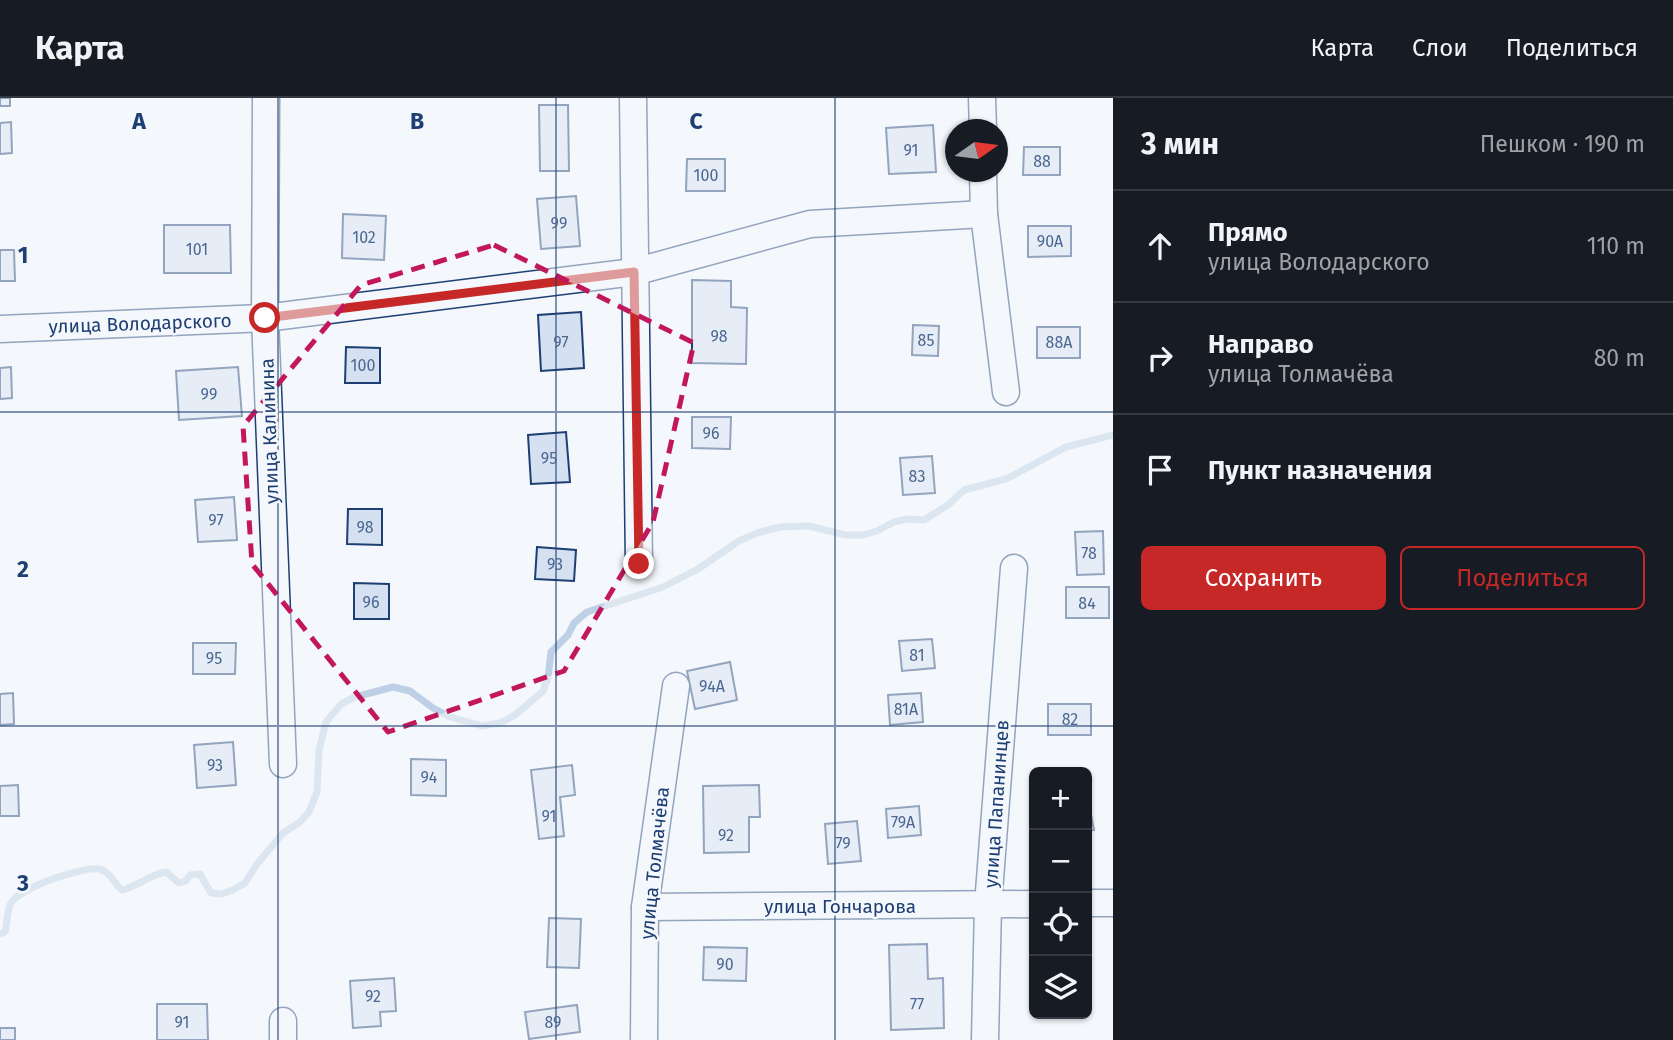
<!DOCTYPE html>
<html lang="ru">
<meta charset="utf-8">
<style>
:root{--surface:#171b24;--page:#242831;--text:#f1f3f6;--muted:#9ea1a6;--line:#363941;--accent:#c62828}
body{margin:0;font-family:"Fira Sans",sans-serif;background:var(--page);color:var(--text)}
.controls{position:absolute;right:21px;bottom:21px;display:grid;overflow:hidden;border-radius:10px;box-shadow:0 2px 5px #0004}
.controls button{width:63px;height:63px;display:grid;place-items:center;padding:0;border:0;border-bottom:2px solid var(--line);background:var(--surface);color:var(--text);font:35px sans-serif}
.compass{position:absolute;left:945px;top:21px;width:63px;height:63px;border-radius:50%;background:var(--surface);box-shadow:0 2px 5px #0004;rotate:76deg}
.stop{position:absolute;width:21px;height:21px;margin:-16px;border:5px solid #c62828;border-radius:50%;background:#fff}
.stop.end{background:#c62828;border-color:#fff;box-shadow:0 2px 7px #0008}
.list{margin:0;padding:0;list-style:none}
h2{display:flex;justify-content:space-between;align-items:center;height:91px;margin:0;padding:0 28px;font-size:30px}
h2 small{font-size:23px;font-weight:400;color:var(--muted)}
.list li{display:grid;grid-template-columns:46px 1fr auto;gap:21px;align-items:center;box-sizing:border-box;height:112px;padding:0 28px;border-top:2px solid var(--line)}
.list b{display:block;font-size:26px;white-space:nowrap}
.list p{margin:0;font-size:23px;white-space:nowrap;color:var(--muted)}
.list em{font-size:23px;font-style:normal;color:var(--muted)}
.actions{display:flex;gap:14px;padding:21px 28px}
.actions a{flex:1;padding:16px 0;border:2px solid var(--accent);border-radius:10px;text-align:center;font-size:24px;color:var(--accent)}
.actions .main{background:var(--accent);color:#fff}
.icon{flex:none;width:38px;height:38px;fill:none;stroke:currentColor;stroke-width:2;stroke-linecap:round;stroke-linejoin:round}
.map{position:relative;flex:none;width:1113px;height:942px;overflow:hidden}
header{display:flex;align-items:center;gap:42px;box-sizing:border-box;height:98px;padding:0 35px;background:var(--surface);border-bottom:2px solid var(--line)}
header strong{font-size:33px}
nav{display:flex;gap:38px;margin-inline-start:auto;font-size:24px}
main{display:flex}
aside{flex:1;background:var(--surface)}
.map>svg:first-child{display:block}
</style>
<header>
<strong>Карта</strong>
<nav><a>Карта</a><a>Слои</a><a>Поделиться</a></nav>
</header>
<main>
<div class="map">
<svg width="1113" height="942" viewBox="0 0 1113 942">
<rect width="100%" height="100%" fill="#f4f7fb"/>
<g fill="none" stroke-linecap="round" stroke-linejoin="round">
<!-- stream -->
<path stroke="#bed0e5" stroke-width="7" d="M0,836L5,834C7,826 7,815 10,807C17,790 81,769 99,771C110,773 114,786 122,792C138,788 151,776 166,774L179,785L186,783L190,777L200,776L211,795L221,796L233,792L245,785L257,766L283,735L300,724L309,714L317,694L319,652L326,624L341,606L355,599L393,589L410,593L433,610L450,619L482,628L500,625L515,617L543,593L548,580L551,554L568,537L574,525L587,514L663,489L698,471L739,443L757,435L780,429L809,428L845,437H863L877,433L894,424L907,421L924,422L948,407L964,392L1006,381L1066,349L1113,337"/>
</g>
<!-- building -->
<g fill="#d5e0f0" stroke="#1d3f73" stroke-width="2">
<rect x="0" y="0" width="10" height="8"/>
<path d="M539,7H568L569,73H540Z"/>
<path d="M11,24L12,55L0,56V25Z"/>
<path d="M933,27L936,74L889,76L886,30Z"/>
<path d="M1024,49H1060V77H1023Z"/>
<path d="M687,61H725V93H686Z"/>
<path d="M576,98L580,148L541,151L537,101Z"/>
<path d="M343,116L386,118L384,162L342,160Z"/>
<path d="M164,127H230L231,175H164Z"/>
<path d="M1028,128H1071V158L1028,159Z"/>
<path d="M0,152H14L15,183H0Z"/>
<path d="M692,182L731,183V209L747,210L746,266L692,265Z"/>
<path d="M581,214L584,270L541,273L538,217Z"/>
<path d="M913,227L939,228L938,258L912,257Z"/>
<rect x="1037" y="229" width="43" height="31"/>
<path d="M346,249L380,250V285H345Z"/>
<path d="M11,269L12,300L0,301V270Z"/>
<path d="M238,269L242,318L179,322L176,273Z"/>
<path d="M692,319H731L730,351L692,350Z"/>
<path d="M566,334L570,384L531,386L528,337Z"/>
<path d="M932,358L935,395L903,397L900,360Z"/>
<path d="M234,399L237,442L198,444L195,402Z"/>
<path d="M348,411H382V447L347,446Z"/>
<path d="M1103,433L1104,476L1077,477L1075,434Z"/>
<path d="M537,449L576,452L574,483L535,481Z"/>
<path d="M354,485L389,486V521H354Z"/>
<rect x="1066" y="489" width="43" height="31"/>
<path d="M932,541L935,570L902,573L899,543Z"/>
<path d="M193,545H236L235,576H193Z"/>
<path d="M730,564L737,602L695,611L687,573Z"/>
<path d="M13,595L14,626L0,627V596Z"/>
<path d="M921,595L923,624L890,627L888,597Z"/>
<rect x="1048" y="606" width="43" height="31"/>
<path d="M233,644L236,687L197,690L194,647Z"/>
<path d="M411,661L446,662V698L411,697Z"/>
<path d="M572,667L575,697L560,699L564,738L539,741L531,672Z"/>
<path d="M18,687L19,718H0V688Z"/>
<path d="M759,687L760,719H749V754L704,755L703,688Z"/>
<path d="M1087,696L1094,732L1087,733Z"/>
<path d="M919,708L921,737L888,740L886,711Z"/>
<path d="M857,723L861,763L828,766L825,726Z"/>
<path d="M549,820L581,821L579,870L547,869Z"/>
<path d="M927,846L928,881L943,880L944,930L891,932L889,847Z"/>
<path d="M704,849L747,850L746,883L703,882Z"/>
<path d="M394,880L396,913L380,914L381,928L353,930L350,883Z"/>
<path d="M157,906H207L208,942H157Z"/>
<path d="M577,907L580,934L529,941L525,914Z"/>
<rect x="0" y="930" width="15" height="12"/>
</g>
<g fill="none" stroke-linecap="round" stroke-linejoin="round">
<defs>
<g id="minor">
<path d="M266,0L265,220L283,666"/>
<path d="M633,0L639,466"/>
<path d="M982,0L983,32"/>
<path d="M983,74L984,116L1006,294"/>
<path d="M0,231L265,220L634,174L810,126L984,116"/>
<path d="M1087,805H1113"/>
<path d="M645,809L1034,806"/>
<path d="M283,923V942"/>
<path d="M644,942L645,809L676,588"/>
<path d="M985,942L988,807L1014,470"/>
</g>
</defs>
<!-- minor casing -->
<use href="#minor" stroke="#1d3f73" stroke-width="29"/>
<!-- minor -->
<use href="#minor" stroke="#f4f7fb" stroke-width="26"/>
</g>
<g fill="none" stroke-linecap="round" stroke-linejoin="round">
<!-- route -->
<path stroke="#c62828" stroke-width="9" d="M265,220L634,174L639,466"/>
</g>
<!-- marked area -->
<path d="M0 0H1113V942H0ZM494,147L694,245L653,424L564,573L388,634L252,466L243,328L361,187Z" fill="#f4f7fb" fill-opacity=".55" fill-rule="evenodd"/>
<path fill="none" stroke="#c2185b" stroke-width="5" stroke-dasharray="14 9" stroke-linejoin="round" d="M494,147L694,245L653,424L564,573L388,634L252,466L243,328L361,187Z"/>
<!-- grid -->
<path fill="none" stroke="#1d3f73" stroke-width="2" stroke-opacity="0.55" d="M278,0V942M556,0V942M835,0V942M0,314H1113M0,628H1113"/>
<g text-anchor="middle" stroke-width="5" stroke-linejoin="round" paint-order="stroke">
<!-- number labels -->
<g font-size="16" fill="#4b6792">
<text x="911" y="58">91</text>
<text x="1042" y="69">88</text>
<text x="706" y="83">100</text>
<text x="559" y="131">99</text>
<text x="364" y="145">102</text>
<text x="1050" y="149">90А</text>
<text x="197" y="157">101</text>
<text x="719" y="244">98</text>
<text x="926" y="248">85</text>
<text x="561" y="250">97</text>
<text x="1059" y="250">88А</text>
<text x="363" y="273">100</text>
<text x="209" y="302">99</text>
<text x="711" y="341">96</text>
<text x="549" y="366">95</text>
<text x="917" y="384">83</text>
<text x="216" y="428">97</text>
<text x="365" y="435">98</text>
<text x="1089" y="461">78</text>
<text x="555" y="472">93</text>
<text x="371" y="510">96</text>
<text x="1087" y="511">84</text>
<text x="917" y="563">81</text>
<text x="214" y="566">95</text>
<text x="712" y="594">94А</text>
<text x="906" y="617">81А</text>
<text x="1070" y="627">82</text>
<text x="215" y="673">93</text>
<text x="429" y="685">94</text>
<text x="549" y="724">91</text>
<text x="903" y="730">79А</text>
<text x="726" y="743">92</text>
<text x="843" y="751">79</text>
<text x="725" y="872">90</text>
<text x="373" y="904">92</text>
<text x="917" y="912">77</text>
<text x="182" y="930">91</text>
<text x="553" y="930">89</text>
</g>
<!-- street labels -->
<g font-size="19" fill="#1d3f73" stroke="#f4f7fb">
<text transform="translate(140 225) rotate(-2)" y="7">улица Володарского</text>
<text transform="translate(269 333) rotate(-92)" y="7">улица Калинина</text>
<text transform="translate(996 706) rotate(-86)" y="7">улица Папанинцев</text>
<text transform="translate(654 765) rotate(-84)" y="7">улица Толмачёва</text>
<text x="840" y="815">улица Гончарова</text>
</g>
</g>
<g font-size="23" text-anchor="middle" font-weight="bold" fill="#1d3f73" stroke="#f4f7fb" stroke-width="5" stroke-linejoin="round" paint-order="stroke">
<text x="139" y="31">A</text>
<text x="417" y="31">B</text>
<text x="696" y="31">C</text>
<text x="23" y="165">1</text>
<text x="23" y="479">2</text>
<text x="23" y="793">3</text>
</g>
</svg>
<div class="controls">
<button>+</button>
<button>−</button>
<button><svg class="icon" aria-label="locate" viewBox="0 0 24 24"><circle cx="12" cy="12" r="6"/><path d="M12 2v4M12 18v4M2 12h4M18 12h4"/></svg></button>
<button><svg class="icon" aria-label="layers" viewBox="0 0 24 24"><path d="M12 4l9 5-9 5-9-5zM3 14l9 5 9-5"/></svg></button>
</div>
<svg class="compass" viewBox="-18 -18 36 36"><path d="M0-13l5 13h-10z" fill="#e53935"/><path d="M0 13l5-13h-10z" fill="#9ea1a6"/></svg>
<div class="stop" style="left:265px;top:220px"></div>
<div class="stop end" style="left:639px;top:466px"></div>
</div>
<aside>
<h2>3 мин<small>Пешком · 190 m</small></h2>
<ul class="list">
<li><svg class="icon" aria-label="ahead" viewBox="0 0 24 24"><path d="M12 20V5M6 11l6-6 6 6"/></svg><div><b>Прямо</b><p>улица Володарского</p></div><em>110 m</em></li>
<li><svg class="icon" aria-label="right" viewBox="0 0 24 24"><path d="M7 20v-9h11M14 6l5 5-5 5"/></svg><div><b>Направо</b><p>улица Толмачёва</p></div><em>80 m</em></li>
<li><svg class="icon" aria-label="arrive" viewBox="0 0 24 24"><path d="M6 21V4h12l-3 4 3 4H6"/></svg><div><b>Пункт назначения</b></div></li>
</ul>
<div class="actions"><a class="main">Сохранить</a><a>Поделиться</a></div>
</aside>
</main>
